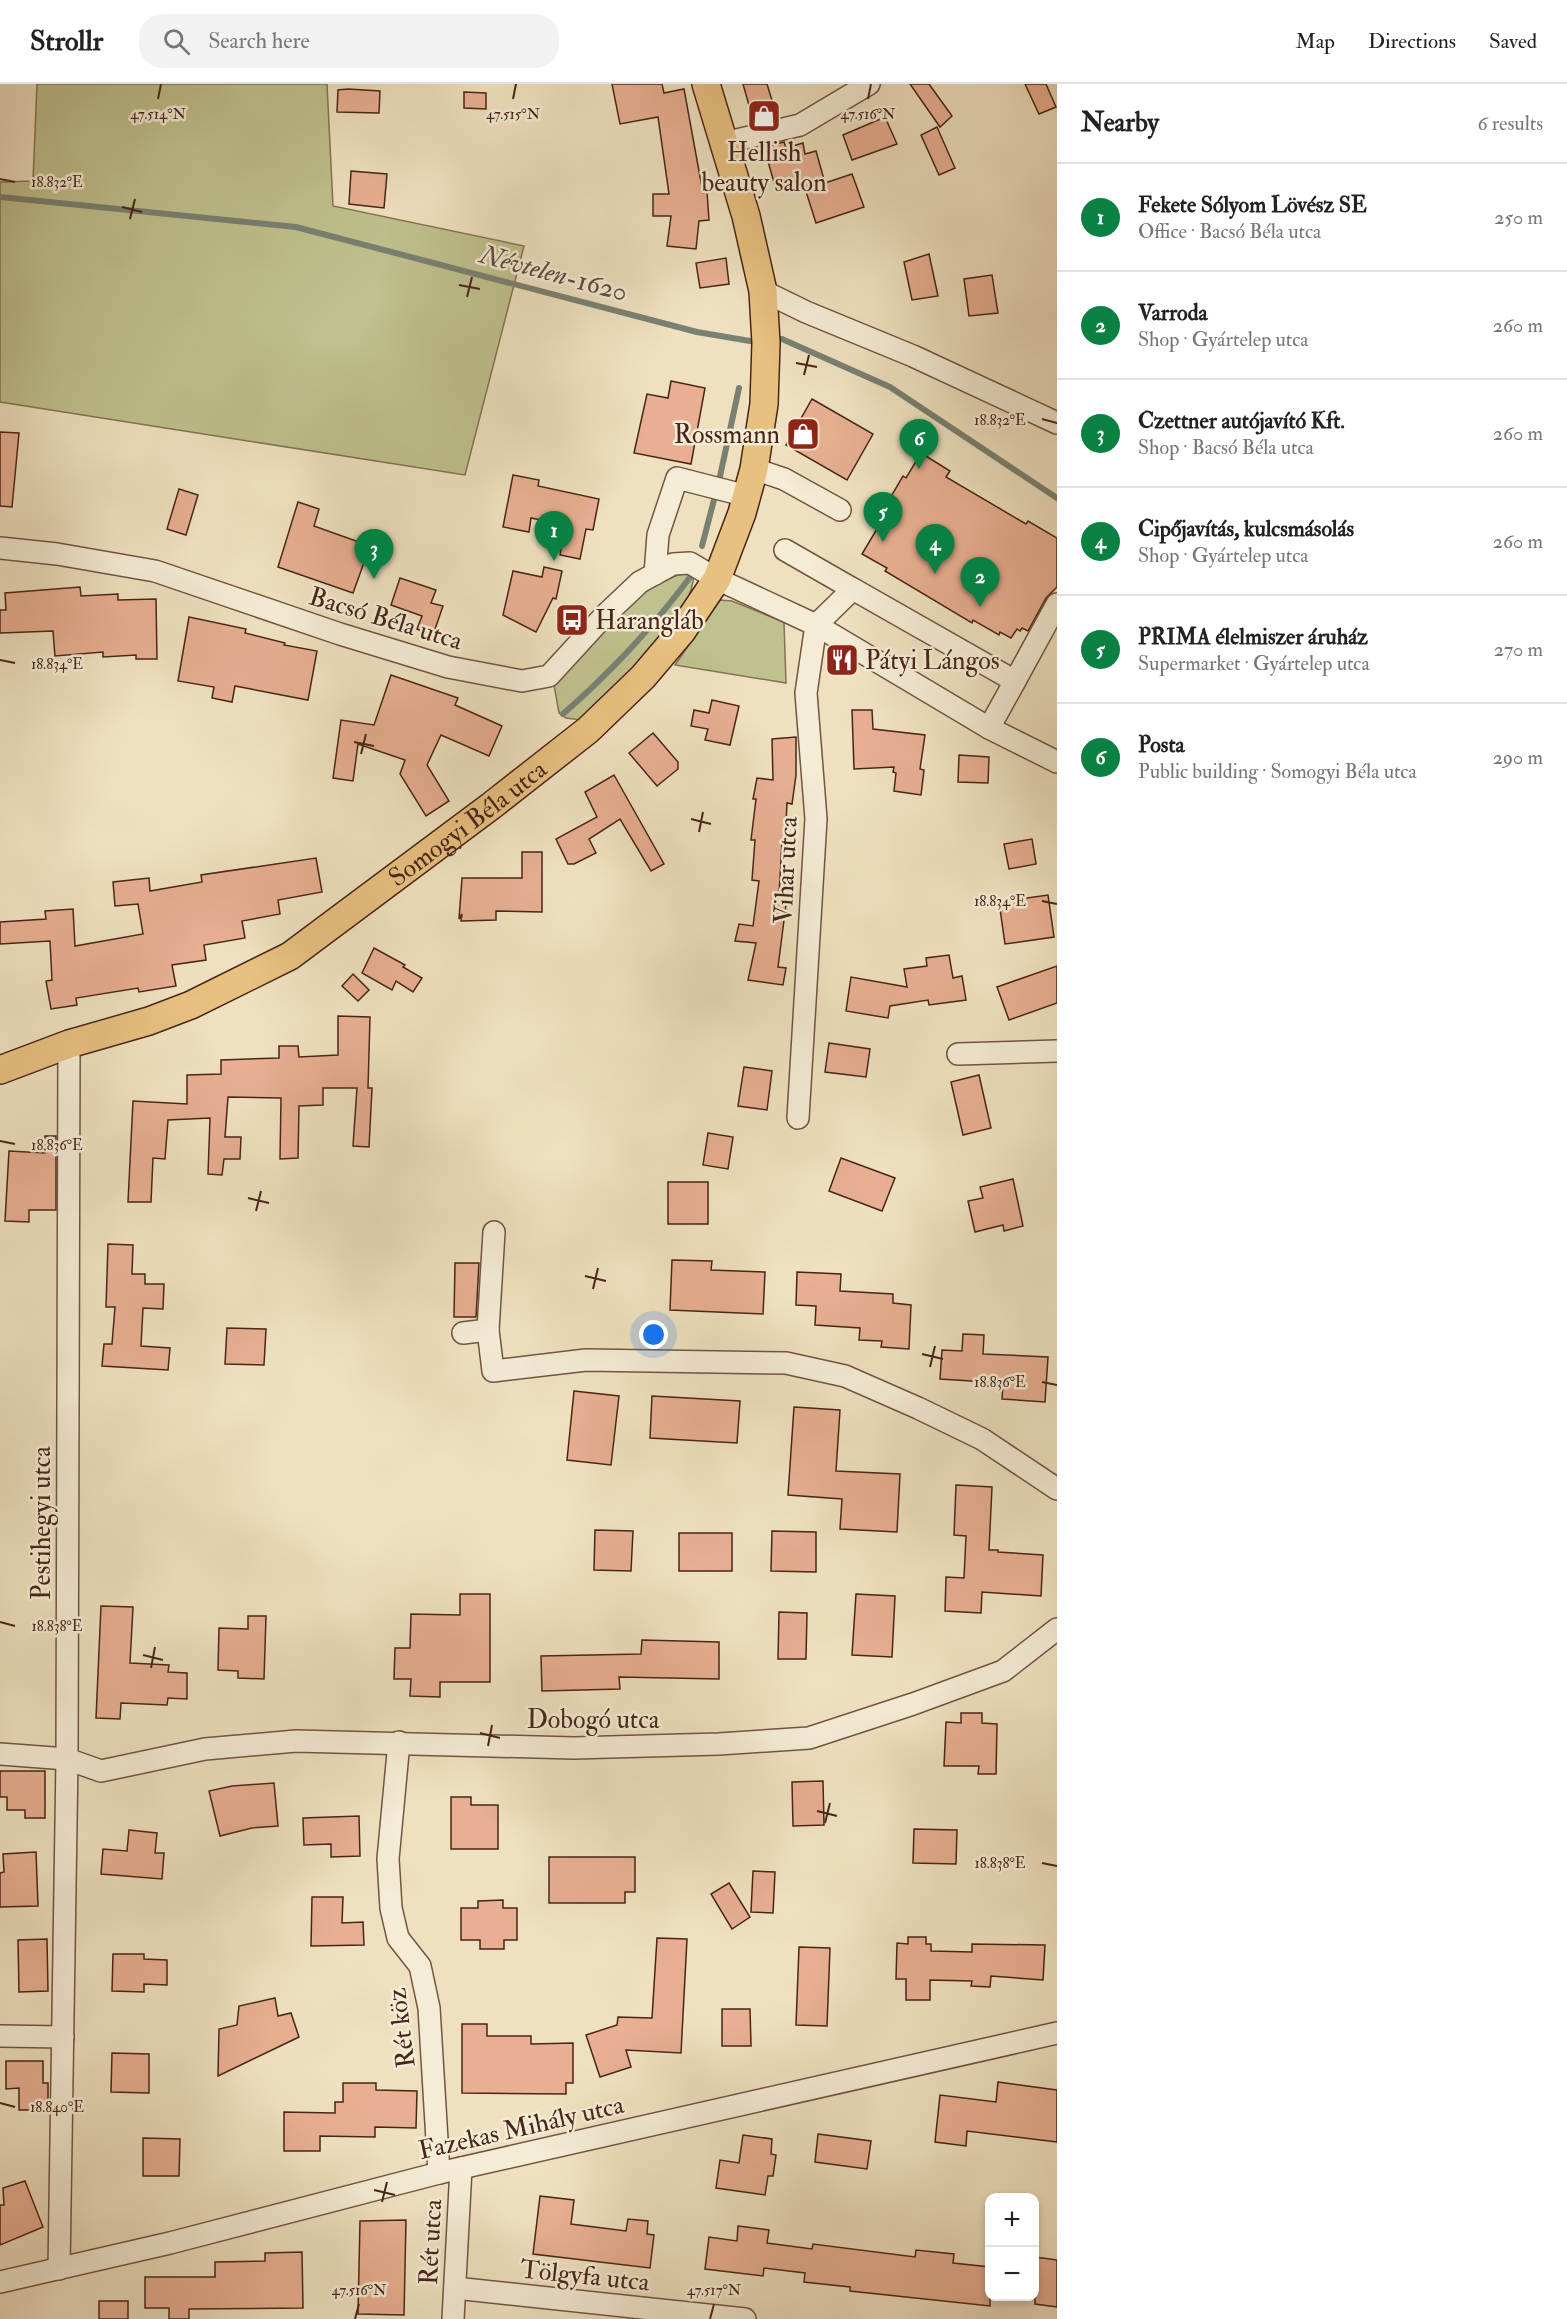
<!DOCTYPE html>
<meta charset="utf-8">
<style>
:root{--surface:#fff;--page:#f2f2f2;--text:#222;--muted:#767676;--line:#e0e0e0;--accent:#0b8043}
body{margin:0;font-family:"IM FELL Double Pica",serif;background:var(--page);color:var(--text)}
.controls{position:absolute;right:18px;bottom:18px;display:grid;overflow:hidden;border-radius:12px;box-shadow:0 3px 9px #0003}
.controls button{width:54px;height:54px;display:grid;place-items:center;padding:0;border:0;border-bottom:2px solid var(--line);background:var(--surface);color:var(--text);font:30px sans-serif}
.you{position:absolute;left:654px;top:1251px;width:21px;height:21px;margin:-15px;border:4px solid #fff;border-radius:50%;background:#1a73e8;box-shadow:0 0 0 9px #1a73e833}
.badge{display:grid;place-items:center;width:39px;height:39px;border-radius:50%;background:var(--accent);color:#fff;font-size:20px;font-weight:700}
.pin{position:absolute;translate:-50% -50px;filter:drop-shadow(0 2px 3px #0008)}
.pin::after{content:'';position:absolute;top:32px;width:21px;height:18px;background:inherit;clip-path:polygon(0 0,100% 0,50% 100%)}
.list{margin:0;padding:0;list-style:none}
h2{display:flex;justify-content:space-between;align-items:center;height:78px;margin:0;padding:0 24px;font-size:26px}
h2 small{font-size:20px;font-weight:400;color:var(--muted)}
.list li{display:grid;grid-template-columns:39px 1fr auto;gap:18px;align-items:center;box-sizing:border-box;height:108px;padding:0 24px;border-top:2px solid var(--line)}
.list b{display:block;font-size:22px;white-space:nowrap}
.list p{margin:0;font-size:20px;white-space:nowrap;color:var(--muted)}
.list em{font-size:20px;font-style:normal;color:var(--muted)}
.icon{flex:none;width:33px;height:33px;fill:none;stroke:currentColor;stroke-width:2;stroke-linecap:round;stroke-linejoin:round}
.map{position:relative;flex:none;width:1057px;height:2235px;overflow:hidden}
header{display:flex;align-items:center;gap:36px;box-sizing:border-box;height:84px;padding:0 30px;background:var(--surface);border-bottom:2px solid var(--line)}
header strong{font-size:28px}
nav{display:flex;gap:33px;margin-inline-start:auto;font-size:21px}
.search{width:420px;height:54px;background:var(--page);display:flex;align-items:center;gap:15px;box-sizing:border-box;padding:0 21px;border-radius:24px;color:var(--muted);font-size:22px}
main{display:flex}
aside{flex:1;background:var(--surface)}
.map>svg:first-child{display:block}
</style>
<header>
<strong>Strollr</strong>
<div class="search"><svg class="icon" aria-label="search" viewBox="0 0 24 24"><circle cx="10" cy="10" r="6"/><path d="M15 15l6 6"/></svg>Search here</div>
<nav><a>Map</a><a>Directions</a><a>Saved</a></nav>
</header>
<main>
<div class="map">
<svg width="1057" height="2235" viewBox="0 0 1057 2235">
<rect width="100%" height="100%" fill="#efe1c0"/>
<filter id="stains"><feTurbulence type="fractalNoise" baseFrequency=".00333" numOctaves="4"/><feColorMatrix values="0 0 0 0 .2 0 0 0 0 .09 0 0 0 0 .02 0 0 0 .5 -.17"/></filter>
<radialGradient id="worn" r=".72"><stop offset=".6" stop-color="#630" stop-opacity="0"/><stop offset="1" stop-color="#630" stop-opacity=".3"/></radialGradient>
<!-- green -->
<g fill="#bfc18e" stroke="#847353" stroke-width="1.5">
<path d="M37,0H327L333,122L524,162L465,391L0,318V98L33,97Z"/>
<path d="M684,489L694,490C691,541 617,602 581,636L566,634L559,629L554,601C594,556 625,508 684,489Z"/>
<path d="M720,516L732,517L784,538L786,599L675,581Z"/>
</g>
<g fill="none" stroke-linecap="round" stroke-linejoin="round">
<!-- stream -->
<g stroke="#798173" stroke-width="6">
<path d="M0,113L296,143L697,248L750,257L758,256"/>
<path d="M771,255H782L890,303L1057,414"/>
<path d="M719,397L739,304"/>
<path d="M702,462L715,412"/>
<path d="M563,630C611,588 653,543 691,492"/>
</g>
</g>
<!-- building -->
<g fill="#e8af92" stroke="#482518" stroke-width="1.5">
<path d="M612,0H662L664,9L684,5L703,109L707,108L709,136L699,137L696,165L667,162L671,132H653V110H669L658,33L620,40Z"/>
<path d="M743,0H767L777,33L754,39Z"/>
<path d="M910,0H929L952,32L940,43Z"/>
<path d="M1025,0H1046L1056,23L1039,30Z"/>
<path d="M348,5L380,7L379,29L337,28L338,6Z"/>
<path d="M464,8L486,9V25L464,24Z"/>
<path d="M885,33L897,60L852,76L843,51Z"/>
<path d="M937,43L955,84L939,91L921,51Z"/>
<path d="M784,58L786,64L803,59L805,70L816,67L825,99L852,90L864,123L816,139L802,95L775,102L764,63Z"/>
<path d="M351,87L387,90L384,124L349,120Z"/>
<path d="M929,170L938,212L912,216L904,178Z"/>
<path d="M726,174L729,200L700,204L696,179Z"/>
<path d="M992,191L998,229L969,232L964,195Z"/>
<path d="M671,297L705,304L691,380L634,369L647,310L668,314Z"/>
<path d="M812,315L873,350L847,396L786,361Z"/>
<path d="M0,348L19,349L12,423L0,422Z"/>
<path d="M921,369L950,387L946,393L1026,440L1028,437L1057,454V503L1046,514L1028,547L1022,544L1020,547L1017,545L1011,554L1000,548L999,551L973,536L972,539L885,487L887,484L862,470L877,445L873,443L903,392L906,394Z"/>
<path d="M513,391L539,396L538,402L599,415L593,446L586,445L580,475L560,471L565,441L531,434L529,448L503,443Z"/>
<path d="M179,405L198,411L186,451L167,445Z"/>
<path d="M298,418L319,425L314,442L370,462L353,509L278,483Z"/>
<path d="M544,483L562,487L556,515L553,514L536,548L503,531L513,487L542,493Z"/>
<path d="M400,494L436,506L431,519L443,522L433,551L417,545L422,532L391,521Z"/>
<path d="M80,503L81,512L118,510V516L156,515L157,575H136V571L103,573V568L55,572L53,547L0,549V526H6L5,509Z"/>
<path d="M189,533L246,545L245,549L285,559L284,561L317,567L308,616L235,602L232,618L212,614L214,603L178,597Z"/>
<path d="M391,591L458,614L455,621L502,642L489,672L441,651L427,681L449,717L426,732L400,690L405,676L358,660L353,697L333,694L341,636L374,641Z"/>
<path d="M712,616L739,622L730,661L705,656L708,645L691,642L694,626L709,629Z"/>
<path d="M852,626H872L873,645L925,651L920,685L924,686L921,711L894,707L896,689L893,688L894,683L854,685Z"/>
<path d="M653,649L678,678V685L657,702L629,669Z"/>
<path d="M796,653V691L792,720L787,719L785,758H782L779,812L787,813L778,883L786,884L783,901L748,896L756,859L735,857L739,840L753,842L759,797L752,796L755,756H751L756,715H753L757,694L773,696L772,655Z"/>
<path d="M959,671L989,673L988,699L958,698Z"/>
<path d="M614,691L664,780L651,787L620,735L589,755L596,769L574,780H568L556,755L597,733L585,708Z"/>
<path d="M1032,755L1036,780L1009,785L1004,760Z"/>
<path d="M522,768H542V828L496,827V836L461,837L462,830L459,835L462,794H522Z"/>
<path d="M316,774L322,808L278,816L280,830L242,837L245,854L204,861L206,876L172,881L176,902L139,908L138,904L76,914L77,921L51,925L46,897L52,896L50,857L0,860V838L46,835L45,827L73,825L75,862L143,850L138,820L115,822L113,798L149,794L150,807L202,798L201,791Z"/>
<path d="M1048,811L1054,853L1005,860L999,818Z"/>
<path d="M374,864L405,881L403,883L422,894L413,908L396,897L392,906L362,889Z"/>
<path d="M949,871L953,894L962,892L966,916L929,921L928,916L890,922L888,934L846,927L851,893L907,903L904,885L927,882L926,874Z"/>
<path d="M1057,882V919L1009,936L997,903Z"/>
<path d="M353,890L369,906L358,917L342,902Z"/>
<path d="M338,932L370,933L368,1004H372L369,1063L353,1062L357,1004H323V1021L299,1022L298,1074L280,1075L281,1014L228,1013L225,1053H241L240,1075H224L222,1091L208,1090L210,1034L168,1036L165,1075L153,1074L151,1118H128L133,1017L187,1020V991L221,990V976L279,974V962H298L299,973L338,971Z"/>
<path d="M829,959L870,965L866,993L825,988Z"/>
<path d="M744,983L772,987L767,1026L738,1022Z"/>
<path d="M979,991L991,1044L963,1051L951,998Z"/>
<path d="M708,1049L733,1053L728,1085L703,1081Z"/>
<path d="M45,1052H56V1126H29V1138L5,1137L9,1067L45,1069Z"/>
<path d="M841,1074L895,1094L882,1127L829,1107Z"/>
<path d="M1013,1095L1023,1142L1004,1147L1003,1141L975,1148L968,1117L983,1114L980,1103Z"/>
<rect x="668" y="1098" width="40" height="42"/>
<path d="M108,1160L133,1161L132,1190H145V1200H164L163,1225L143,1224L141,1262L170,1264L168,1286L102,1282L104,1260H112L115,1223H106Z"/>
<path d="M672,1176L712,1177L711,1186L765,1188L763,1230L670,1226Z"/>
<path d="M455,1179H479L476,1233H454Z"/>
<path d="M797,1188L841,1190L840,1207L893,1210V1219L911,1221L909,1265L881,1263L882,1257L859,1256L860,1244L815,1241L816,1222L796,1221Z"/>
<path d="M227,1244L266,1245L264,1281L225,1280Z"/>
<path d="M963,1250L984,1251L983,1270L1048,1273L1045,1318L1002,1315L1003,1299L940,1295L942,1266L962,1267Z"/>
<path d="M574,1307L619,1312L611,1381L567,1376Z"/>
<path d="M652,1312L740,1317L737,1359L650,1354Z"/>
<path d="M794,1323L840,1326L836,1387L900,1390L897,1448L840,1445L842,1415L788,1411Z"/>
<path d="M956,1401L992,1403L989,1466H998V1468L1043,1471L1041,1512L982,1508L981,1529L945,1527L946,1493L964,1494L966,1452L954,1451Z"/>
<path d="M595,1446L633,1447L631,1487L594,1486Z"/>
<path d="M772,1447L816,1448V1488L771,1487Z"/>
<rect x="679" y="1449" width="53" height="38"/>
<path d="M460,1510H490V1598H440V1613L410,1612L411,1595H394L395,1564H410L411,1530L460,1531Z"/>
<path d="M856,1510L895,1512L892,1573L852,1571Z"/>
<path d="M101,1522L133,1523L130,1579L169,1581L168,1588L187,1589V1615L168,1614L167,1621L121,1619L120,1635L96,1634Z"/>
<path d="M779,1528L807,1529L806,1575H778Z"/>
<path d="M248,1532H266L264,1595L238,1594V1587L218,1586L219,1544L248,1545Z"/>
<path d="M642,1556L719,1558V1595L619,1593L620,1605L542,1607L541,1572L641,1570Z"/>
<path d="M961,1629H982V1639L997,1640L996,1690H978L979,1682H944L946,1638L961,1639Z"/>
<path d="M0,1687H45V1734H25V1726H7V1713H0Z"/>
<path d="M823,1697L824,1741L793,1742L792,1698Z"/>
<path d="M274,1699L278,1742L252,1744L220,1752L209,1707L232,1702Z"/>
<path d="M451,1713H471V1721H498V1765H451Z"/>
<path d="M359,1732L360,1772L331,1773V1760L304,1761L303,1734Z"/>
<path d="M914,1745L957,1746L956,1780L913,1779Z"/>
<path d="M129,1746L157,1749L155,1769H164L162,1795L101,1790L103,1765L127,1767Z"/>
<path d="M36,1768L38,1822L0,1823V1789L4,1788L3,1770Z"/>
<path d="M549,1773H635V1808H625V1819H549Z"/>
<path d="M753,1787L775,1788L773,1829L751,1828Z"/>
<path d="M729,1799L750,1833L732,1845L711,1810Z"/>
<path d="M312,1813H343L342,1839L363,1838L364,1861L311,1862Z"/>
<path d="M503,1816V1824H517V1856H504V1865H480V1856H461V1824H478V1817Z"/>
<path d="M908,1853H926V1860H931V1867L972,1868V1860L1045,1861L1043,1896L991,1892L990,1903L971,1902L972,1897L930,1896V1916H906V1895H896L897,1859L908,1860Z"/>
<path d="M657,1854L687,1855L681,1969L626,1966L631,1983L600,1993L586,1951L617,1941L618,1933L652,1934Z"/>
<path d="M47,1855L48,1907L19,1908L18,1856Z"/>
<path d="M799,1863L830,1864L827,1942L796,1941Z"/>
<path d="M113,1870H144V1875L167,1876V1901L144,1900V1908L112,1907Z"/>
<path d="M275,1914L278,1932L291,1929L299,1953L218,1992L219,1945L237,1941L239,1922Z"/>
<path d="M722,1925H750L751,1962H722Z"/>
<path d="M462,1940H487V1952H531V1960L573,1959V1999H566V2010L462,2009Z"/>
<path d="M112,1969L149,1970V2009L111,2008Z"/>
<path d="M6,1977H43V1999H48V2026H19V2004L6,2005Z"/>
<path d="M998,1998L1057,2006V2058L967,2047L966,2062L935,2058L940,2011L996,2018Z"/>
<path d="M343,1999H376V2006L417,2007L416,2044L375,2043V2053L320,2052V2067H284V2028L335,2029V2018H343Z"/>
<path d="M818,2050L871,2057L867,2085L815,2078Z"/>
<path d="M743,2051L772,2055L771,2070L776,2071L773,2092H768L765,2111L716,2104L720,2076L739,2079Z"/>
<path d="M143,2054L180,2055L179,2092H143Z"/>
<path d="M25,2097L43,2143L0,2161V2121H4L3,2104Z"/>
<path d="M540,2112L574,2116L571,2140L626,2147L628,2135L648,2137L647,2150L654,2151L650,2184L533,2170Z"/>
<path d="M406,2136L404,2231L358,2230L360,2137Z"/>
<path d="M738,2142L769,2146L767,2159L812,2165L813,2160L915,2173L916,2166L954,2170L953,2179L990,2183V2222L850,2207V2203L804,2198L805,2189L764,2184L763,2192L705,2185L709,2153L737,2157Z"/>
<path d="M302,2168L303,2224L189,2225V2235H169V2224H145V2193H215V2178L265,2177V2169Z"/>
<path d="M1035,2173L1057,2176V2223L1035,2220Z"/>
<rect x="99" y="2217" width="29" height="18"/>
</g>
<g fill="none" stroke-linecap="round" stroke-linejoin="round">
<defs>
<g id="minor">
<path d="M724,59L800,41L869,0"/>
<path d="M763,207L806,228L913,272L1057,339"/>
<path d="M754,385L784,395L840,426"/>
<path d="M0,464L57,470L155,487L340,550L448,583L522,597L549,592L603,533L640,498L673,480L690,479L717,495L816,541L989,644L1057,678"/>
<path d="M785,466L853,505"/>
<path d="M655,490L658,451L677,394L747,412"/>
<path d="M1015,597L1057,520"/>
<path d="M958,970L1057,967"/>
<path d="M798,1034L816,735L806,609L816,541L853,505L1015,597L989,644"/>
<path d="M488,1246L494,1148"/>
<path d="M463,1249L488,1246L493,1287L586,1276L786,1279L845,1292L918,1324L982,1355L1057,1405"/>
<path d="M399,1658L388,1775L391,1824L398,1854L420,1882L429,1924L439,2089"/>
<path d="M0,1670L67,1675L101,1687L205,1665L296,1657L574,1664L719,1660L809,1654L913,1620L1003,1587L1057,1545"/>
<path d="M0,1952L63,1953"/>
<path d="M59,2185L67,1675L69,960"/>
<path d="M0,2198L170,2159L439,2089L1057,1949"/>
<path d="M455,2204L745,2235"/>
<path d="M453,2235L461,2084"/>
</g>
<g id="major">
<path id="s1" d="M0,986L69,960L149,937L191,921L290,872L491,722L588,646L643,593L682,547L717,495L742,429L754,385L764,320L766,259L763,207L746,132L706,0"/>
</g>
</defs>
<!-- minor casing -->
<use href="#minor" stroke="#725442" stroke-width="24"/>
<!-- major casing -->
<use href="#major" stroke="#482518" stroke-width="30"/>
<!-- minor -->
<use href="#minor" stroke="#f5ecd6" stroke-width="21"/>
<!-- major -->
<use href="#major" stroke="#e8c080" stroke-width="27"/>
</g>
<!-- ticks -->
<path fill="none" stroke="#482518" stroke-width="2" d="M158,15L161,0M513,15L516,0M868,15L871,0M0,95L15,98M122,123L142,128M130,135L135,115M459,201L480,205M467,213L472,193M796,279L817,283M804,291L809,271M1042,335L1057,339M0,576L15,579M354,658L374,662M361,670L366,650M691,735L711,740M699,748L703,728M1042,817L1057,820M0,1057L15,1060M248,1114L269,1119M256,1127L261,1107M585,1192L606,1197M593,1205L598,1184M922,1270L943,1275M930,1283L935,1262M1042,1298L1057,1301M0,1538L15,1542M143,1571L163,1576M151,1584L155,1563M480,1649L500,1654M488,1662L492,1641M817,1727L837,1732M825,1739L830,1719M1042,1779L1057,1782M0,2019L15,2023M374,2106L395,2111M382,2118L387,2098M355,2235L359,2220M710,2235L714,2220"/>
<!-- icons -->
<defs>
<symbol id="shop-square" viewBox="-11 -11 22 22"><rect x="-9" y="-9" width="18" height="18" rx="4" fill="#8f2418" stroke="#f5ecd6"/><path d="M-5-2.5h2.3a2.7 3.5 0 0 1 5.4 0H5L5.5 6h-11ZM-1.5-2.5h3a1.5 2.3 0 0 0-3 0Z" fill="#fff"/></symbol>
<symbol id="bus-square" viewBox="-11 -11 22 22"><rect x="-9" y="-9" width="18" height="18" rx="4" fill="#8f2418" stroke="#f5ecd6"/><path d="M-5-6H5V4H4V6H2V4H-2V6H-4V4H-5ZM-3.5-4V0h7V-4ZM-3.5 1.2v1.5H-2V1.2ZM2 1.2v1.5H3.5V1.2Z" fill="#fff"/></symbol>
<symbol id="restaurant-square" viewBox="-11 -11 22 22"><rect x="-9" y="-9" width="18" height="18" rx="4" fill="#8f2418" stroke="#f5ecd6"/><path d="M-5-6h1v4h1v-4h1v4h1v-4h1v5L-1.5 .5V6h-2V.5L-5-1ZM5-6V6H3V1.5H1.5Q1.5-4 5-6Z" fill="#fff"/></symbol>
</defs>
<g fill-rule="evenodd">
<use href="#shop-square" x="745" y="13" width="38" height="38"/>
<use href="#shop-square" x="784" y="331" width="38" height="38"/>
<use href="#bus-square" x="553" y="517" width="38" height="38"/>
<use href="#restaurant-square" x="823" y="557" width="38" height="38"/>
</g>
<g text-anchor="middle" stroke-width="5" stroke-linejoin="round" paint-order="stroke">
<!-- poi labels -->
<g font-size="26" fill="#482518" stroke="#f5ecd6" text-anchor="start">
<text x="764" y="77" text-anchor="middle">Hellish<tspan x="764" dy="30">beauty salon</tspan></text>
<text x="780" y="359" text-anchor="end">Rossmann</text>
<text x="595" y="545">Harangláb</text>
<text x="865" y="585">Pátyi Lángos</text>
</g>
<!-- street labels -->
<g font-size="26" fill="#482518" stroke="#f5ecd6">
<text transform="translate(386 534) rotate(17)" y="9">Bacsó Béla utca</text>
<text dy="9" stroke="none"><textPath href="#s1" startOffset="534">Somogyi Béla utca</textPath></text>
<text transform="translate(785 786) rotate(-87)" y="9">Vihar utca</text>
<text transform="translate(41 1439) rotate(-90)" y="9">Pestihegyi utca</text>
<text x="593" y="1644">Dobogó utca</text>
<text transform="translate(401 1944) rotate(-97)" y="9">Rét köz</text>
<text transform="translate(521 2043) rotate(-13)" y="9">Fazekas Mihály utca</text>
<text transform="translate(430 2158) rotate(-87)" y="9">Rét utca</text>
<text transform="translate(585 2191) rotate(6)" y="9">Tölgyfa utca</text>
</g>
<!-- water labels -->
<g font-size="27" font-style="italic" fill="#5c4b3e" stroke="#f5ecd6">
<text transform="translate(554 189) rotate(15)" y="9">Névtelen-1620</text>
</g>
</g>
<g font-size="15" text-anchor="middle" fill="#482518" stroke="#f5ecd6" stroke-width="5" stroke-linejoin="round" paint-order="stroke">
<text x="158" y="35">47.514°N</text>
<text x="513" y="35">47.515°N</text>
<text x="868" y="35">47.516°N</text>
<text x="57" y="103">18.832°E</text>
<text x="1000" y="341">18.832°E</text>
<text x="57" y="585">18.834°E</text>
<text x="1000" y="822">18.834°E</text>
<text x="57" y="1066">18.836°E</text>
<text x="1000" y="1303">18.836°E</text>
<text x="57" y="1547">18.838°E</text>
<text x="1000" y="1784">18.838°E</text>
<text x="57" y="2028">18.840°E</text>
<text x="359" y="2211">47.516°N</text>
<text x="714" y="2211">47.517°N</text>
</g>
<rect width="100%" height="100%" filter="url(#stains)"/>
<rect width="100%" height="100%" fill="url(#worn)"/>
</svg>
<div class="controls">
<button>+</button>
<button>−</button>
</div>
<div class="you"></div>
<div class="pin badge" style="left:554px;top:477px">1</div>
<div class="pin badge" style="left:980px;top:523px">2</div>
<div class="pin badge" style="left:374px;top:495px">3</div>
<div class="pin badge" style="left:935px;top:490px">4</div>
<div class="pin badge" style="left:883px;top:458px">5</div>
<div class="pin badge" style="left:919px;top:385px">6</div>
</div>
<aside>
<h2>Nearby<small>6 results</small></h2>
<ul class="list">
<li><span class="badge">1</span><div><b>Fekete Sólyom Lövész SE</b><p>Office · Bacsó Béla utca</p></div><em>250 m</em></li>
<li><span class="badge">2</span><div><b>Varroda</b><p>Shop · Gyártelep utca</p></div><em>260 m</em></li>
<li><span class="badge">3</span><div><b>Czettner autójavító Kft.</b><p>Shop · Bacsó Béla utca</p></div><em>260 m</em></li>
<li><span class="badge">4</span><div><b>Cipőjavítás, kulcsmásolás</b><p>Shop · Gyártelep utca</p></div><em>260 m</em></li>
<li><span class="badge">5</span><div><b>PRIMA élelmiszer áruház</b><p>Supermarket · Gyártelep utca</p></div><em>270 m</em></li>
<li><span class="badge">6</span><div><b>Posta</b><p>Public building · Somogyi Béla utca</p></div><em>290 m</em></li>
</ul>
</aside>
</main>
